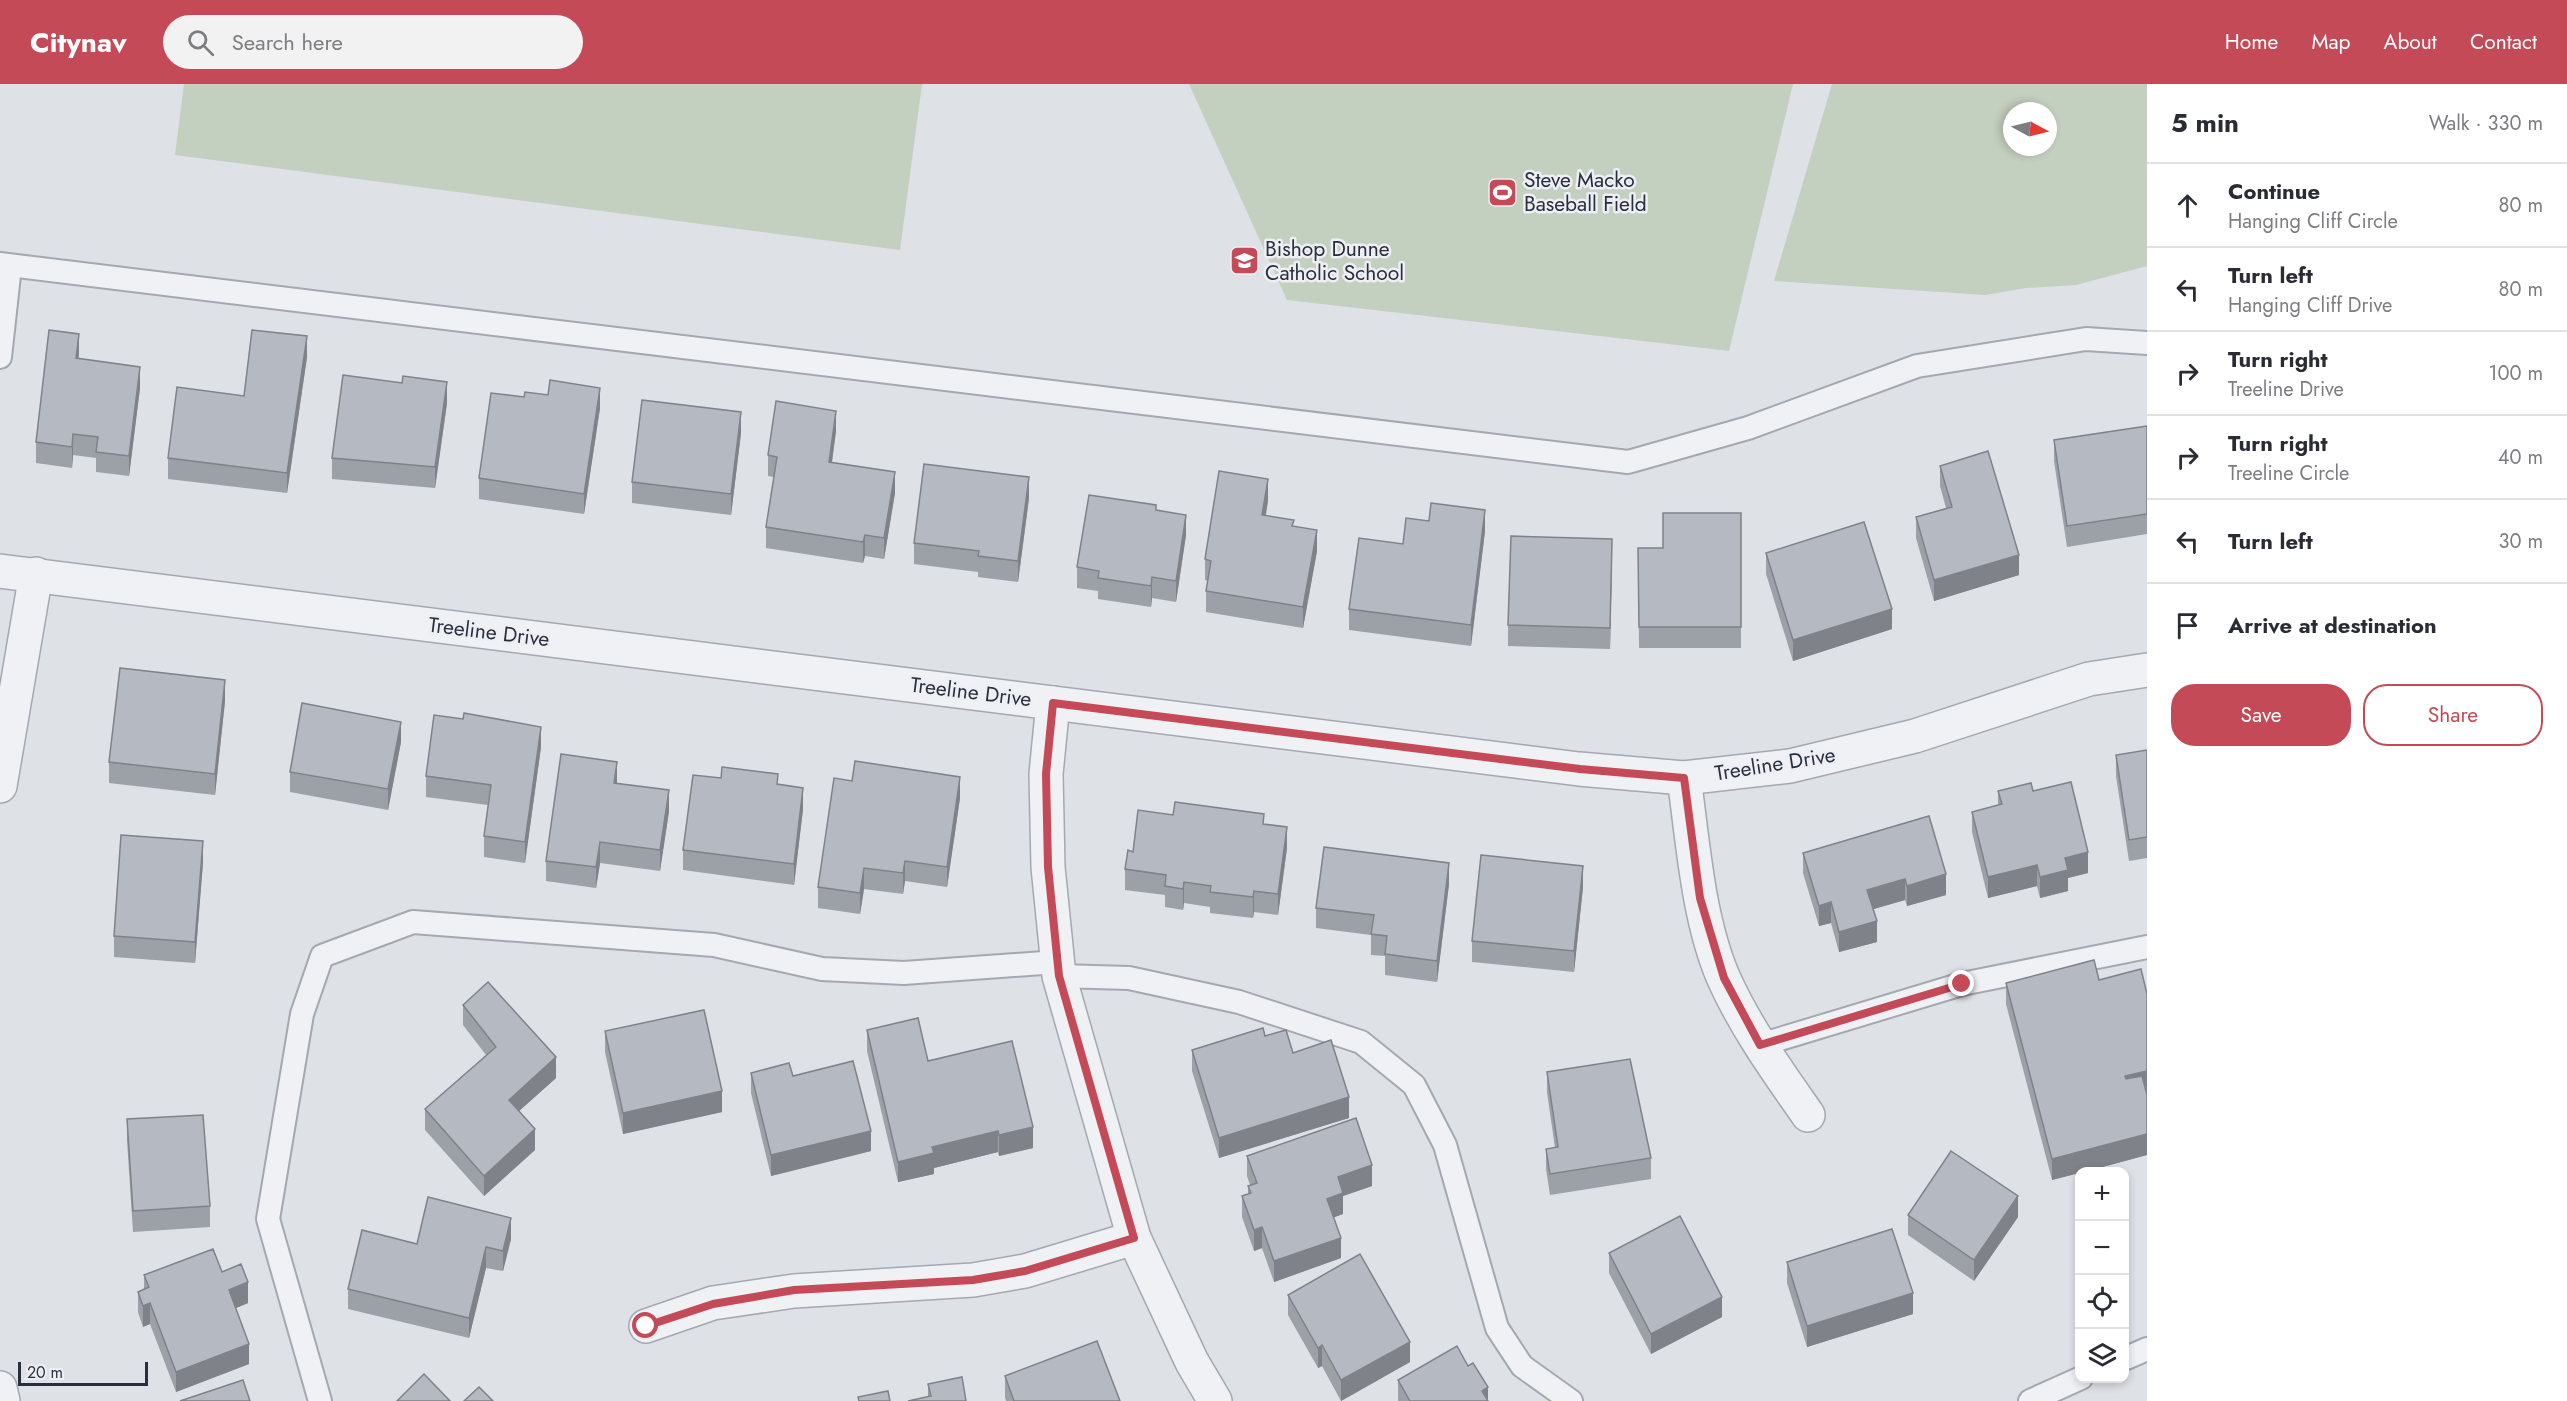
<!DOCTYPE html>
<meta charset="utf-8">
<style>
:root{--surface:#fff;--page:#f2f2f3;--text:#2b2b33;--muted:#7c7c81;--line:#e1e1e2;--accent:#c44a57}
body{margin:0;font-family:Jost,sans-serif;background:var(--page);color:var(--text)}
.controls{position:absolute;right:18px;bottom:18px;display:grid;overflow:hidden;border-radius:12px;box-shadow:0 3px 9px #0003}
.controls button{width:54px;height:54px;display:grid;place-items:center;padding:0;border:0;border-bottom:2px solid var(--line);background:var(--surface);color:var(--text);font:30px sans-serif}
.compass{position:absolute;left:2003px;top:18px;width:54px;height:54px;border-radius:50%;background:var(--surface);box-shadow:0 3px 9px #0003;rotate:97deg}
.scale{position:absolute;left:18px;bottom:15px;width:130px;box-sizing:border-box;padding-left:6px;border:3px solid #282e3c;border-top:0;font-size:16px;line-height:21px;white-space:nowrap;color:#282e3c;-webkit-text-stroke:4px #edeff4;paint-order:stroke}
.stop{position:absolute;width:18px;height:18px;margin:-14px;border:4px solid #c44a57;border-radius:50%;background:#fff}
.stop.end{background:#c44a57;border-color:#fff;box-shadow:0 2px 6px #0008}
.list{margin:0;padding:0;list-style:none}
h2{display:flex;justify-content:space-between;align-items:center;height:78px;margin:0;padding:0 24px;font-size:26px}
h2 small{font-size:20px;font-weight:400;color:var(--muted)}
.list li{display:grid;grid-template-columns:39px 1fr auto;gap:18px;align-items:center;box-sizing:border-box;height:84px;padding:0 24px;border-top:2px solid var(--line)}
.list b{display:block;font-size:22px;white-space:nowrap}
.list p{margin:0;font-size:20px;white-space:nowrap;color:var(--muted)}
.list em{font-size:20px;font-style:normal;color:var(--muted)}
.actions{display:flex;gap:12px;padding:18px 24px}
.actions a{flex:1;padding:14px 0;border:2px solid var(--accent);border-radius:24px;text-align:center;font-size:21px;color:var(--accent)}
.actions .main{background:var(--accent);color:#fff}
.icon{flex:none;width:33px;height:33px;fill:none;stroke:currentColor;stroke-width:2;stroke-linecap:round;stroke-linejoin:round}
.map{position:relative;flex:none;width:2147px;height:1317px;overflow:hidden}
header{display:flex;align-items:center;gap:36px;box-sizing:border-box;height:84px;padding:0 30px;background:var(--accent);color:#fff}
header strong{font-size:28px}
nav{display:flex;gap:33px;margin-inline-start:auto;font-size:21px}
.search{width:420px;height:54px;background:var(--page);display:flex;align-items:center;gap:15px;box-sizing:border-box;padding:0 21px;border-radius:33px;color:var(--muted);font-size:22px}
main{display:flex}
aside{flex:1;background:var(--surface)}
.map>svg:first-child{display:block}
</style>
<header>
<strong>Citynav</strong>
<div class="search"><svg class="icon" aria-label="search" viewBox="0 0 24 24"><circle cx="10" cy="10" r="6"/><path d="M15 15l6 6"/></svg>Search here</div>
<nav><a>Home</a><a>Map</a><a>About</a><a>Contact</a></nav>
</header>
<main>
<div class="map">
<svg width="2147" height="1317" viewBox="0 0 2147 1317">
<rect width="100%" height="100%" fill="#dee1e6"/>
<!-- pitch -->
<g fill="#c3cfbf" fill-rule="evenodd">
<path d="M184,0H922L900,166L175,71Z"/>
<path d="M1189,0H1793L1729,267L1287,216Z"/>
<path d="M1832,0H2147V182L2076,201L2026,204L1985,211L1774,197ZM2012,27H2048V63H2012Z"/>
</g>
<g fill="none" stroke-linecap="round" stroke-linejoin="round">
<defs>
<g id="service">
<path d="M0,180L1628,378L1748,344L1917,282L2086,255L2147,259"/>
<path d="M0,273L10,182"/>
<path d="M1059,892L1129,894L1239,918L1361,958L1414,1001L1445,1061L1497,1244L1522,1282L1571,1317"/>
<path d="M1760,961L1962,900L2147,863"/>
<path d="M2124,1275L2147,1265"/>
<path d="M320,1317L268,1135L302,930L322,872L413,838L714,861L822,885L904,889L1057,878"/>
<path d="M2030,1317L2081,1294"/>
</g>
<g id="minor">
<path d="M0,487L1579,685L1684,694L1790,682L1915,652L2089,595L2147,586"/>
<path d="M1053,619L1046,690L1048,783L1059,892L1134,1154L1192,1278L1215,1317"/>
<path d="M1684,694C1693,758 1698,836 1724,895C1746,944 1778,988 1808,1031"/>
<path d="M0,702L36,490"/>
<path d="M646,1242L713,1219L794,1207L973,1196L1025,1187L1134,1154"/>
<path d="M0,1304L3,1317"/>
</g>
</defs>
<!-- service casing -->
<use href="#service" stroke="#a4a8b0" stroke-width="26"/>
<!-- minor casing -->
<use href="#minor" stroke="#a4a8b0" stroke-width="36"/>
<!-- service -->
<use href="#service" stroke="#f0f1f5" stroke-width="22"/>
<!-- minor -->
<use href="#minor" stroke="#f0f1f5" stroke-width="33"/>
</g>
<!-- wall -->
<g fill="#9ca0a7">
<path d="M79,270L78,275L140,304L129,392L96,388V374L73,371L72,384L36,379V358Z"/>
<path d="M307,273L287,409L168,395V374L244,312Z"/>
<path d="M402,299L447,319L435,404L332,395V374Z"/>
<path d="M600,324L584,430L479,415V394Z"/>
<path d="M2147,342V450L2067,463L2054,377V356Z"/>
<path d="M836,347L832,378L895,409L884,475L865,472L863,479L766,464V443L774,393L768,392V371Z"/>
<path d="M741,349L731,431L632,419V398Z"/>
<path d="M1940,382L2019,491L1934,517L1916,454V433L1946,424L1940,402Z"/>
<path d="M1029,414L1018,498L978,493V488L914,480V459Z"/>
<path d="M1268,416L1266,432L1294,443L1317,467L1303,544L1206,528V507L1208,497L1205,496V475Z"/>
<path d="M1156,426L1186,451L1176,518L1152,514L1151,523L1098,515V507L1077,504V483Z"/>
<path d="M1741,429V564H1639L1638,464H1663Z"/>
<path d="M1485,447L1471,562L1349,546V525L1403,460Z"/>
<path d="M1766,469L1892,545L1793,577L1766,490Z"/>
<path d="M1612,476L1610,565L1508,562V541Z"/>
<path d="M225,617L215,711L109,699V678Z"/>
<path d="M401,658L388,726L290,708V688Z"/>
<path d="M541,663L525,779L484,773V752L488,721L426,713V692Z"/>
<path d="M2147,666V774L2129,777L2116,692V671Z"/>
<path d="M617,700L669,727L660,787L600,779L596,804L546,797V777Z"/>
<path d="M778,700L803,725L794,801L683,786V766Z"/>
<path d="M1998,707H2033L2088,789L2068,794V807L2040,814L2037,802L1988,814L1972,748V728L1998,721Z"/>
<path d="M960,714L947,803L905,797L903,810L864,805L860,830L818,824V803Z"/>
<path d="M1173,731L1264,740L1287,764L1278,831L1254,828L1253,834L1210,829V823L1184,819L1183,826L1165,823V811L1125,806V785L1133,768Z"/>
<path d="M1929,732L1946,811L1907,822L1905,816L1873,825L1877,858L1839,868L1831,839L1819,842L1803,789V769Z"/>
<path d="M203,778L195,879L114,873V852Z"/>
<path d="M1449,800L1437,898L1385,891V872L1371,871V851L1316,844V824Z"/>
<path d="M1583,803L1574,888L1472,878V857Z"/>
<path d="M2099,896L2147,910V1007L2146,1008L2147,1071L2084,1088H2079V1089L2052,1096L2006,920V899Z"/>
<path d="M463,921L556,994L519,1027L535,1066L484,1112L425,1046V1025L486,971L463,941Z"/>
<path d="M867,946L928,977L1033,1064L999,1072L998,1068L934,1084V1090L898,1098L867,967Z"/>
<path d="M605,947L722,1028L623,1050L605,968Z"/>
<path d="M1265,952L1293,969L1349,1034L1219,1074L1192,987V966Z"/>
<path d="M1547,988L1651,1074V1095L1550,1111L1546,1085V1065L1555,1064L1547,1008Z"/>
<path d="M751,989L793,992L871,1067L771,1092L751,1009Z"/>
<path d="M127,1035L210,1122V1143L133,1148L127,1056Z"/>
<path d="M1247,1072L1372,1102L1343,1112V1130L1334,1133L1341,1174L1274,1198L1262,1164L1254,1167L1242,1133V1112L1248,1110V1102L1250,1101L1247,1092Z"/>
<path d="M1908,1131L2018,1133L1974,1197L1908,1151Z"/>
<path d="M511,1155L503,1187L486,1184L469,1254L348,1225V1205L417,1160Z"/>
<path d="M1609,1169L1722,1233L1651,1270L1609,1189Z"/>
<path d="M1787,1178L1913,1230L1807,1263L1787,1199Z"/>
<path d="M222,1188L248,1219L236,1224L249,1280L176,1308L150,1240L143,1243L138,1228V1208L144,1205V1191Z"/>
<path d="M1288,1211L1410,1278L1341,1317L1322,1282L1318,1284L1288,1231Z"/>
<path d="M1005,1292L1120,1317H1006L1005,1313Z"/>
<path d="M1398,1296L1488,1316V1317H1398Z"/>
<path d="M928,1300L966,1317L928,1313Z"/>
</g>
<!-- shaded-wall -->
<g fill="#7f8288">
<path d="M79,250V270L76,295V274Z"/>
<path d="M307,252V273L287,409V389Z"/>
<path d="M140,283V304L129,392V372Z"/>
<path d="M447,298V319L435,404V383Z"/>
<path d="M600,304V324L584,430V410Z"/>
<path d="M836,327V347L829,399V378Z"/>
<path d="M741,328V349L731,431V410Z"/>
<path d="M73,350V371L72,384V363Z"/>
<path d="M895,388V409L884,475V454Z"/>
<path d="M1029,393V414L1018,498V477Z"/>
<path d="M1268,395V416L1262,452V431Z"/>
<path d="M1485,426V447L1471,562V541Z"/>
<path d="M1186,431V451L1176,518V497Z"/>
<path d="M1317,446V467L1303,544V523Z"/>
<path d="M865,451V472L863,479V458Z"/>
<path d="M1612,455V476L1610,565V544Z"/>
<path d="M2019,471V491L1934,517V496Z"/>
<path d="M1152,493V514L1151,523V502Z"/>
<path d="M1892,525V545L1793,577V556Z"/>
<path d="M225,596V617L215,711V690Z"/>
<path d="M401,638V658L388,726V705Z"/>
<path d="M541,643V663L525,779V758Z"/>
<path d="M617,678V699L614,720V699Z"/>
<path d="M960,693V714L947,803V783Z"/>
<path d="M803,704V725L794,801V780Z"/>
<path d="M669,706V727L660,787V766Z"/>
<path d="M1287,743V764L1278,831V810Z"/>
<path d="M203,757V778L195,879V858Z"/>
<path d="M600,758V779L596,804V783Z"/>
<path d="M2088,768V789L2068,794V807L2040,814V793L2065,774Z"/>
<path d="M905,777V797L903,810V789Z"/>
<path d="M1449,779V800L1437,898V877Z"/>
<path d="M2037,781V802L1988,814V793Z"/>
<path d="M1583,782V803L1574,888V867Z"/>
<path d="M864,784V805L860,830V809Z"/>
<path d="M1946,790V811L1907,822V802Z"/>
<path d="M1905,795V816L1867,827V806Z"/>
<path d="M1184,798V819L1183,826V805Z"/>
<path d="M1254,807V828L1253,834V813Z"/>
<path d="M1831,818V839L1819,842V822Z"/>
<path d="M1877,837V858L1839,868V848Z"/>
<path d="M556,973V994L509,1036V1016Z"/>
<path d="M2147,987V1007L2125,1013V992Z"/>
<path d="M722,1007V1028L623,1050V1029Z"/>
<path d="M1349,1013V1034L1219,1074V1054Z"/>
<path d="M1033,1043V1064L999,1072V1051Z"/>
<path d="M535,1045V1066L484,1112V1092Z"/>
<path d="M871,1047V1067L771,1092V1071Z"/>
<path d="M998,1047V1068L934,1084V1090L898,1098V1078L932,1063Z"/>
<path d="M2147,1050V1071L2084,1088H2079V1089L2052,1096V1075Z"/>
<path d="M1372,1081V1102L1343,1112V1130L1327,1136V1115L1338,1093Z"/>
<path d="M2018,1112V1133L1974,1197V1176Z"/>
<path d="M511,1134V1155L503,1187V1167Z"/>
<path d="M1262,1143V1164L1254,1167V1146Z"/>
<path d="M1341,1154V1174L1274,1198V1177Z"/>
<path d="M486,1163V1184L469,1254V1234Z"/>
<path d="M248,1198V1219L229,1227V1206Z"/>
<path d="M1913,1209V1230L1807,1263V1242Z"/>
<path d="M1722,1213V1233L1651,1270V1250Z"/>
<path d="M150,1219V1240L143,1243V1222Z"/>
<path d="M1410,1258V1278L1341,1317V1296Z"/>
<path d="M249,1260V1280L176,1308V1288Z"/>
<path d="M1322,1261V1282L1318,1284V1264Z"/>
<path d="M1488,1303V1317L1482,1307Z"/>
</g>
<!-- building -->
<g fill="#b5bac2" stroke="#7f8288" stroke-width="1.5">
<path d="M49,246L79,250L76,274L140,283L129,372L96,368L98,353L73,350L72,363L36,358Z"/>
<path d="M252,246L307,252L287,389L168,374L177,303L244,312Z"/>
<path d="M343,291L402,299L403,292L447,298L435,383L332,374Z"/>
<path d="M550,296L600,304L584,410L479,394L491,309L524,313L525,308L548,311Z"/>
<path d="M642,316L741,328L731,410L632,398Z"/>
<path d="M776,317L836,327L829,378L895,388L884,454L865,451L863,458L766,443L777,373L768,371Z"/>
<path d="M2147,342V430L2067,442L2054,356Z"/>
<path d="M1988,367L2019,471L1934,496L1916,433L1952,423L1940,382Z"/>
<path d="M924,380L1029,393L1018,477L978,472L979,467L914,459Z"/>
<path d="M1219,387L1268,395L1262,431L1294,436L1292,442L1317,446L1303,523L1206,507L1211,477L1205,475Z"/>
<path d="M1089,411L1156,421V426L1186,431L1176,497L1152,493L1151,502L1098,494L1099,487L1077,483Z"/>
<path d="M1431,419L1485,426L1471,541L1349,525L1359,454L1403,460L1406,434L1429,437Z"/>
<path d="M1663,429H1741V543H1639L1638,464H1663Z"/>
<path d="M1864,438L1892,525L1793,556L1766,469Z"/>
<path d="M1511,452L1612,455L1610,544L1508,541Z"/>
<path d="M120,584L225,596L215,690L109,678Z"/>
<path d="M302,619L401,638L388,705L290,688Z"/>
<path d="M464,629L541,643L525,758L484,752L491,701L426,692L434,631L463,635Z"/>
<path d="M2147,666V753L2129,756L2116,671Z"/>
<path d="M561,670L617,678L614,699L669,706L660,766L600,758L596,783L546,777Z"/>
<path d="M855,677L960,693L947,783L905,777L903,789L864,784L860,809L818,803L834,694L852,697Z"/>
<path d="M722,683L778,690L777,700L803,704L794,780L683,766L693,691L721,694Z"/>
<path d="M2071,698L2088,768L2065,774L2068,786L2040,793L2037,781L1988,793L1972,728L2002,720L1998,707L2031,699L2033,707Z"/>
<path d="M1175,718L1264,730L1263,740L1287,743L1278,810L1254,807L1253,813L1210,808L1211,802L1184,798L1183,805L1165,802L1166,791L1125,785L1128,766L1133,768L1138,726L1173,731Z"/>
<path d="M1929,732L1946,790L1907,802L1905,795L1867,806L1877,837L1839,848L1831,818L1819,822L1803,769Z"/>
<path d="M121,751L203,757L195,858L114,852Z"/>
<path d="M1324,763L1449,779L1437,877L1385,870L1387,852L1371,850L1374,831L1316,824Z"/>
<path d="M1481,771L1583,782L1574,867L1472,857Z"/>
<path d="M2094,876L2099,896L2141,885L2147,910V987L2125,992L2126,995L2142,992L2147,1011V1050L2052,1075L2006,899Z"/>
<path d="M488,898L556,973L509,1016L535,1045L484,1092L425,1025L496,963L463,921Z"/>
<path d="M704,926L722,1007L623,1029L605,947Z"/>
<path d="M918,934L928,977L1012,957L1033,1043L999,1051L998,1047L932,1063L934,1069L898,1078L867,946Z"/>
<path d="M1263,944L1265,952L1286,946L1293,969L1331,956L1349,1013L1219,1054L1192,966Z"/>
<path d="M1630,975L1651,1074L1550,1090L1546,1065L1558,1063L1547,988Z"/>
<path d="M853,977L871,1047L771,1071L751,989L789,979L793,992Z"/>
<path d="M203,1031L210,1122L133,1127L127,1035Z"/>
<path d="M1356,1034L1372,1081L1338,1093L1343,1109L1327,1115L1341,1154L1274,1177L1262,1143L1254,1146L1242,1112L1251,1109L1248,1102L1257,1099L1247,1072Z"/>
<path d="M1951,1067L2018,1112L1974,1176L1908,1131Z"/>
<path d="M428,1113L511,1134L503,1167L486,1163L469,1234L348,1205L362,1146L417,1160Z"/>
<path d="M1680,1132L1722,1213L1651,1250L1609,1169Z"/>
<path d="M1892,1145L1913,1209L1807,1242L1787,1178Z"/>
<path d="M213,1165L222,1188L241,1180L248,1198L229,1206L249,1260L176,1288L150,1219L143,1222L138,1208L149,1203L144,1191Z"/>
<path d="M1360,1170L1410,1258L1341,1296L1322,1261L1318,1264L1288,1211Z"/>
<path d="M1097,1257L1120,1317H1014L1005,1292Z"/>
<path d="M1457,1262L1468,1282L1473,1279L1488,1303L1482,1307L1488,1317H1410L1398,1296Z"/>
<path d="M424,1290L450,1317H397Z"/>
<path d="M962,1293L966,1317H908L931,1312L928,1300Z"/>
<path d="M243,1296L250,1317H180Z"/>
<path d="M479,1303L493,1317H464Z"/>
<path d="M888,1307L890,1317H859L858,1313Z"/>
</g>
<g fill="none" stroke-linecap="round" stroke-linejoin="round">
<!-- route -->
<path stroke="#c44a57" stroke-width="8" d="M646,1242L713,1220L794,1206L973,1196L1025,1187L1134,1154L1059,892L1048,783L1046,690L1053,619L1580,685L1684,694L1700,814L1724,894L1760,961L1962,900"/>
</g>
<!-- icons -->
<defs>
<symbol id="stadium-square" viewBox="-11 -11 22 22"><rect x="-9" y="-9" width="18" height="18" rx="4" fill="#c44a57" stroke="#edeff4"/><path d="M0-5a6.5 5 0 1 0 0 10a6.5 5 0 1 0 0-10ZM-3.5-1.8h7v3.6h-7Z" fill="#fff"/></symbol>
<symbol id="school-square" viewBox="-11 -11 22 22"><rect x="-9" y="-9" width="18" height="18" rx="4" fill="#c44a57" stroke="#edeff4"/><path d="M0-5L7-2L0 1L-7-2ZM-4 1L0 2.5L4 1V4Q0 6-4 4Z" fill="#fff"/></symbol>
</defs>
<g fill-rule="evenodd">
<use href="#stadium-square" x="1486" y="92" width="33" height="33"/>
<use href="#school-square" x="1228" y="160" width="33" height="33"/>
</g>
<g text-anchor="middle" stroke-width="5" stroke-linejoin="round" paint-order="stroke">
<!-- poi labels -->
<g font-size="21" fill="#282e3c" stroke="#edeff4" text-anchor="start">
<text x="1524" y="103">Steve Macko<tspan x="1524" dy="24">Baseball Field</tspan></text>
<text x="1265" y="172">Bishop Dunne<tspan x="1265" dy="24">Catholic School</tspan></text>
</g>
<!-- street labels -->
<g font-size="21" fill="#282e3c" stroke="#edeff4">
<text transform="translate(489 548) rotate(7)" y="7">Treeline Drive</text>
<text transform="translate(971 608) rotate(7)" y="7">Treeline Drive</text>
<text transform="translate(1775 680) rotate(-9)" y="7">Treeline Drive</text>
</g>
</g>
</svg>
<div class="controls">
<button>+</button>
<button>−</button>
<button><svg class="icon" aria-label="locate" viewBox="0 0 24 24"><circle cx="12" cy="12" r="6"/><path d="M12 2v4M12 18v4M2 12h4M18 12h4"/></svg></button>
<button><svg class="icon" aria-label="layers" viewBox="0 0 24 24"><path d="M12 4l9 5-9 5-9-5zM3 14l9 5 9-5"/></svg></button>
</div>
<svg class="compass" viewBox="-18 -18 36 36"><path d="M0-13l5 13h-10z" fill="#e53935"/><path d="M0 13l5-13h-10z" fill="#7c7c81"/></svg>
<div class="scale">20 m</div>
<div class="stop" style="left:646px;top:1242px"></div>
<div class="stop end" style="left:1962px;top:900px"></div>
</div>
<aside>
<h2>5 min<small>Walk · 330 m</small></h2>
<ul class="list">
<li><svg class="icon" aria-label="ahead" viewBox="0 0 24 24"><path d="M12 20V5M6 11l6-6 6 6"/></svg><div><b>Continue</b><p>Hanging Cliff Circle</p></div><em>80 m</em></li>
<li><svg class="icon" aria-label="left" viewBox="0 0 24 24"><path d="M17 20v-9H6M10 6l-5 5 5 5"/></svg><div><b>Turn left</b><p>Hanging Cliff Drive</p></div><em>80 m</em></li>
<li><svg class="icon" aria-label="right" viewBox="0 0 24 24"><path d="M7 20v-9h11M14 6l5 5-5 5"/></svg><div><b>Turn right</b><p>Treeline Drive</p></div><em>100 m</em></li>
<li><svg class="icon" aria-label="right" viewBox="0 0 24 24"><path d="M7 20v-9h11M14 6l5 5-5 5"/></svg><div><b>Turn right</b><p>Treeline Circle</p></div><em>40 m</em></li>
<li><svg class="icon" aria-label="left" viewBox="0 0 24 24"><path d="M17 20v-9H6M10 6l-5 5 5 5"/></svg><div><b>Turn left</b></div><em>30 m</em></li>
<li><svg class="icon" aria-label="arrive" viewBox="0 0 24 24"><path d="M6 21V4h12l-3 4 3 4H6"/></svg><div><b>Arrive at destination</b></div></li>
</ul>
<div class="actions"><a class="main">Save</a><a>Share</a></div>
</aside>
</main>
